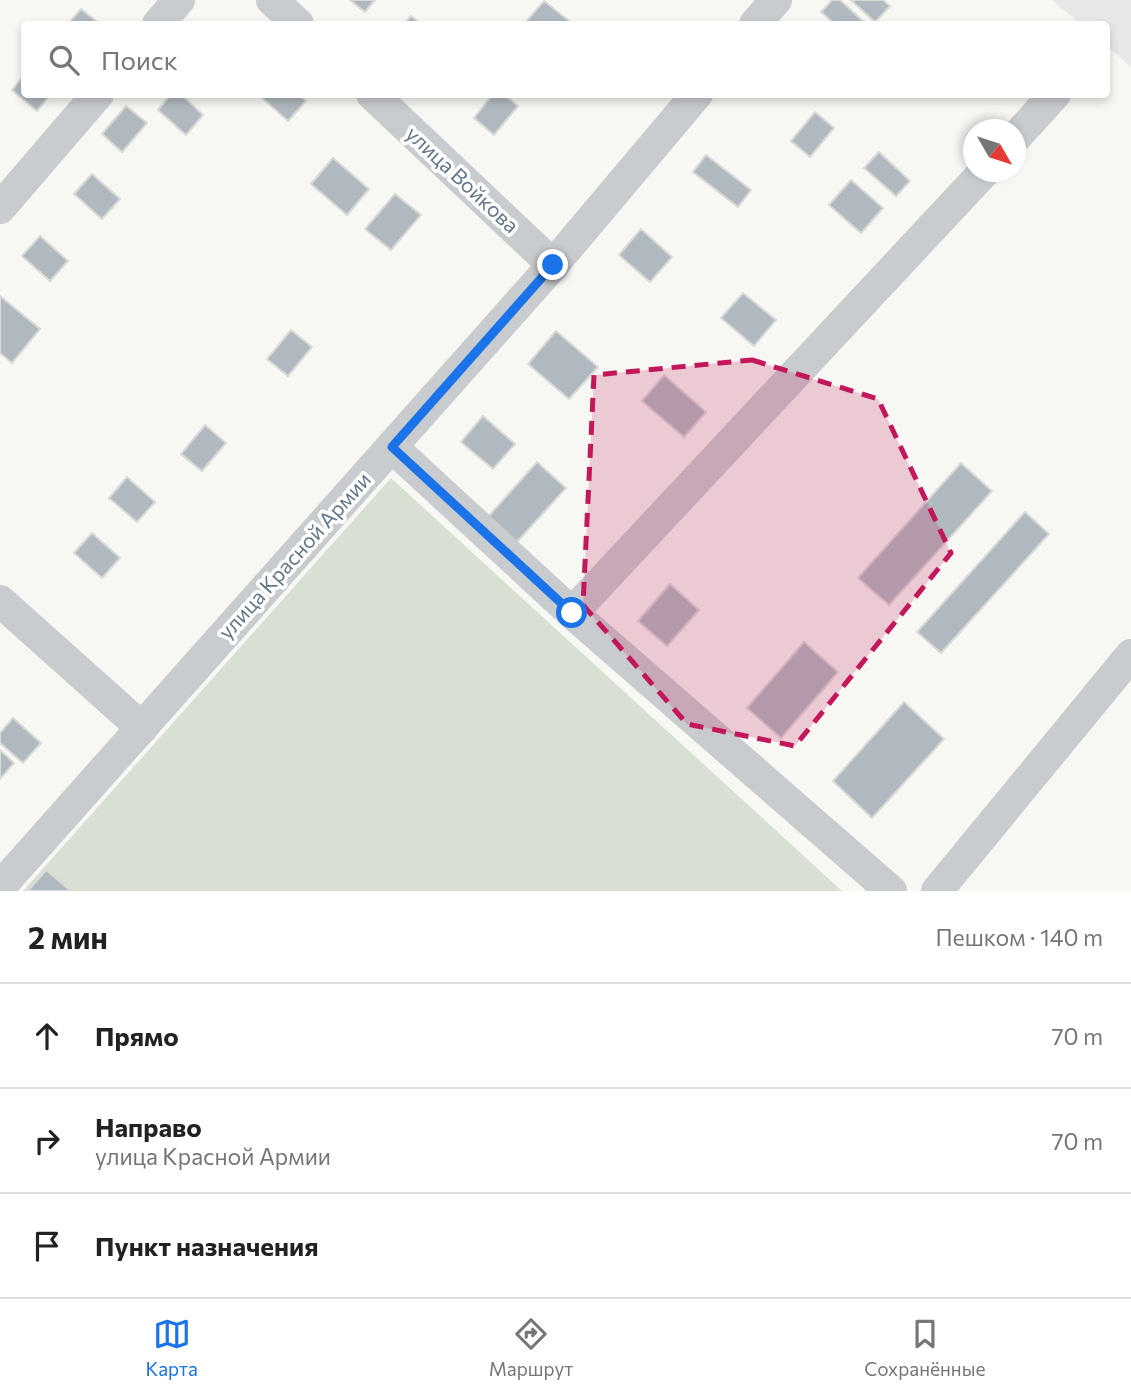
<!DOCTYPE html>
<html lang="ru">
<meta charset="utf-8">
<style>
:root{--surface:#fff;--page:#f6f6f6;--text:#222;--muted:#767676;--line:#e0e0e0;--accent:#1a73e8}
body{margin:0;font-family:Commissioner,sans-serif;background:var(--page);color:var(--text)}
.compass{position:absolute;left:963px;top:119px;width:63px;height:63px;border-radius:50%;background:var(--surface);box-shadow:0 4px 10px #0003;rotate:129deg}
.stop{position:absolute;width:21px;height:21px;margin:-16px;border:5px solid #1a73e8;border-radius:50%;background:#fff}
.stop.end{background:#1a73e8;border-color:#fff;box-shadow:0 2px 7px #0008}
.list{margin:0;padding:0;list-style:none}
h2{display:flex;justify-content:space-between;align-items:center;height:91px;margin:0;padding:0 28px;font-size:30px}
h2 small{font-size:23px;font-weight:400;color:var(--muted)}
.list li{display:grid;grid-template-columns:46px 1fr auto;gap:21px;align-items:center;box-sizing:border-box;height:105px;padding:0 28px;border-top:2px solid var(--line)}
.list b{display:block;font-size:26px;white-space:nowrap}
.list p{margin:0;font-size:23px;white-space:nowrap;color:var(--muted)}
.list em{font-size:23px;font-style:normal;color:var(--muted)}
.icon{flex:none;width:38px;height:38px;fill:none;stroke:currentColor;stroke-width:2;stroke-linecap:round;stroke-linejoin:round}
.map{position:relative;flex:none;width:1131px;height:891px;overflow:hidden}
.search{position:absolute;background:var(--surface);box-shadow:0 4px 10px #0003;left:21px;right:21px;top:21px;height:77px;display:flex;align-items:center;gap:18px;box-sizing:border-box;padding:0 24px;border-radius:7px;color:var(--muted);font-size:26px}
.sheet{height:406px;background:var(--surface)}
nav{display:flex;justify-content:space-around;align-items:center;box-sizing:border-box;height:98px;border-top:2px solid var(--line);background:var(--surface);font-size:19px;color:var(--muted)}
nav a{display:grid;justify-items:center;gap:4px}
nav .on{color:var(--accent)}
.map>svg:first-child{display:block}
</style>
<div class="map">
<svg width="1131" height="891" viewBox="0 0 1131 891">
<rect width="100%" height="100%" fill="#f7f7f3"/>
<!-- built -->
<path fill="#e8e9e7" d="M1052,0H1131V67L1107,46L1106,24H1081Z"/>
<!-- green -->
<path fill="#d8e0d4" d="M391,478L842,891H23Z"/>
<!-- building -->
<g fill="#b0b9bf" stroke="#d9d9d6" stroke-width="2">
<path d="M350,0H375L365,12Z"/>
<path d="M832,0H840L866,24H835L821,12Z"/>
<path d="M851,0H883L890,6L875,22Z"/>
<path d="M544,1L573,24H524Z"/>
<path d="M81,9L100,24H68Z"/>
<path d="M411,16L421,24H404Z"/>
<path d="M24,75V94H51L37,111L12,90Z"/>
<path d="M171,94H181L203,115L186,135L158,110Z"/>
<path d="M262,94H299L306,101L288,121L260,96Z"/>
<path d="M493,94H504L518,106L494,135L474,118Z"/>
<path d="M126,106L147,123L122,152L102,134Z"/>
<path d="M815,112L834,128L810,157L791,141Z"/>
<path d="M879,152L910,181L896,196L864,168Z"/>
<path d="M706,155L751,190L738,207L693,172Z"/>
<path d="M333,158L369,189L347,215L311,184Z"/>
<path d="M92,174L120,199L102,219L74,194Z"/>
<path d="M851,180L883,208L861,233L829,205Z"/>
<path d="M395,194L421,215L391,250L365,229Z"/>
<path d="M641,229L672,257L650,282L619,255Z"/>
<path d="M40,236L68,261L50,281L22,256Z"/>
<path d="M743,293L776,320L754,346L721,318Z"/>
<path d="M0,296L40,329L12,363L0,353Z"/>
<path d="M291,330L312,347L288,376L267,359Z"/>
<path d="M556,331L598,367L569,399L528,364Z"/>
<path d="M664,375L706,412L684,437L642,401Z"/>
<path d="M483,416L515,444L493,469L461,442Z"/>
<path d="M205,425L226,443L202,471L181,454Z"/>
<path d="M537,462L566,488L515,544L487,518Z"/>
<path d="M961,463L992,491L889,605L858,578Z"/>
<path d="M127,477L155,502L137,522L109,498Z"/>
<path d="M1025,512L1049,534L941,653L917,632Z"/>
<path d="M92,533L120,558L102,578L74,553Z"/>
<path d="M670,584L699,610L667,646L638,621Z"/>
<path d="M804,642L838,672L781,738L747,708Z"/>
<path d="M904,702L944,739L872,818L833,781Z"/>
<path d="M13,718L41,743L23,763L0,743V733Z"/>
<path d="M0,750L14,763L0,779Z"/>
<path d="M46,870L71,891H28Z"/>
</g>
<g fill="none" stroke-linecap="round" stroke-linejoin="round">
<!-- minor -->
<g stroke="#c9cccf" stroke-width="32">
<path d="M272,0L298,24"/>
<path d="M158,24L179,0"/>
<path d="M755,24L776,0"/>
<path d="M372,94L553,265"/>
<path d="M1016,137L1055,94"/>
<path d="M0,208L98,94"/>
<path d="M392,447L572,613L891,891"/>
<path d="M0,601L142,728"/>
<path d="M572,613L984,172"/>
<path d="M0,887L553,265L697,94"/>
<path d="M937,891L1131,655"/>
</g>
</g>
<g fill="none" stroke-linecap="round" stroke-linejoin="round">
<!-- route -->
<path stroke="#1a73e8" stroke-width="9" d="M553,265L392,447L572,613"/>
</g>
<!-- marked area -->
<path fill="#c2185b" fill-opacity="0.2" stroke="#c2185b" stroke-width="5" stroke-dasharray="14 9" stroke-linejoin="round" d="M752,360L878,399L951,553L795,746L687,724L583,605L594,375Z"/>
<g text-anchor="middle" stroke-width="7" stroke-linejoin="round" paint-order="stroke">
<!-- street labels -->
<g font-size="21" fill="#637788" stroke="#fff">
<text transform="translate(462 180) rotate(43)" y="7">улица Войкова</text>
<text transform="translate(295 556) rotate(-48)" y="7">улица Красной Армии</text>
</g>
</g>
</svg>
<svg class="compass" viewBox="-18 -18 36 36"><path d="M0-13l5 13h-10z" fill="#e53935"/><path d="M0 13l5-13h-10z" fill="#767676"/></svg>
<div class="stop" style="left:572px;top:613px"></div>
<div class="stop end" style="left:553px;top:265px"></div>
<div class="search"><svg class="icon" aria-label="search" viewBox="0 0 24 24"><circle cx="10" cy="10" r="6"/><path d="M15 15l6 6"/></svg>Поиск</div>
</div>
<section class="sheet">
<h2>2 мин<small>Пешком · 140 m</small></h2>
<ul class="list">
<li><svg class="icon" aria-label="ahead" viewBox="0 0 24 24"><path d="M12 20V5M6 11l6-6 6 6"/></svg><div><b>Прямо</b></div><em>70 m</em></li>
<li><svg class="icon" aria-label="right" viewBox="0 0 24 24"><path d="M7 20v-9h11M14 6l5 5-5 5"/></svg><div><b>Направо</b><p>улица Красной Армии</p></div><em>70 m</em></li>
<li><svg class="icon" aria-label="arrive" viewBox="0 0 24 24"><path d="M6 21V4h12l-3 4 3 4H6"/></svg><div><b>Пункт назначения</b></div></li>
</ul>
</section>
<nav>
<a class="on"><svg class="icon" aria-label="map" viewBox="0 0 24 24"><path d="M3 6l6-2 6 2 6-2v14l-6 2-6-2-6 2zM9 4v14M15 6v14"/></svg>Карта</a>
<a><svg class="icon" aria-label="directions" viewBox="0 0 24 24"><path d="M12 3l9 9-9 9-9-9zM9 14v-3h6M13 9l2 2-2 2"/></svg>Маршрут</a>
<a><svg class="icon" aria-label="saved" viewBox="0 0 24 24"><path d="M7 4h10v16l-5-4-5 4z"/></svg>Сохранённые</a>
</nav>
